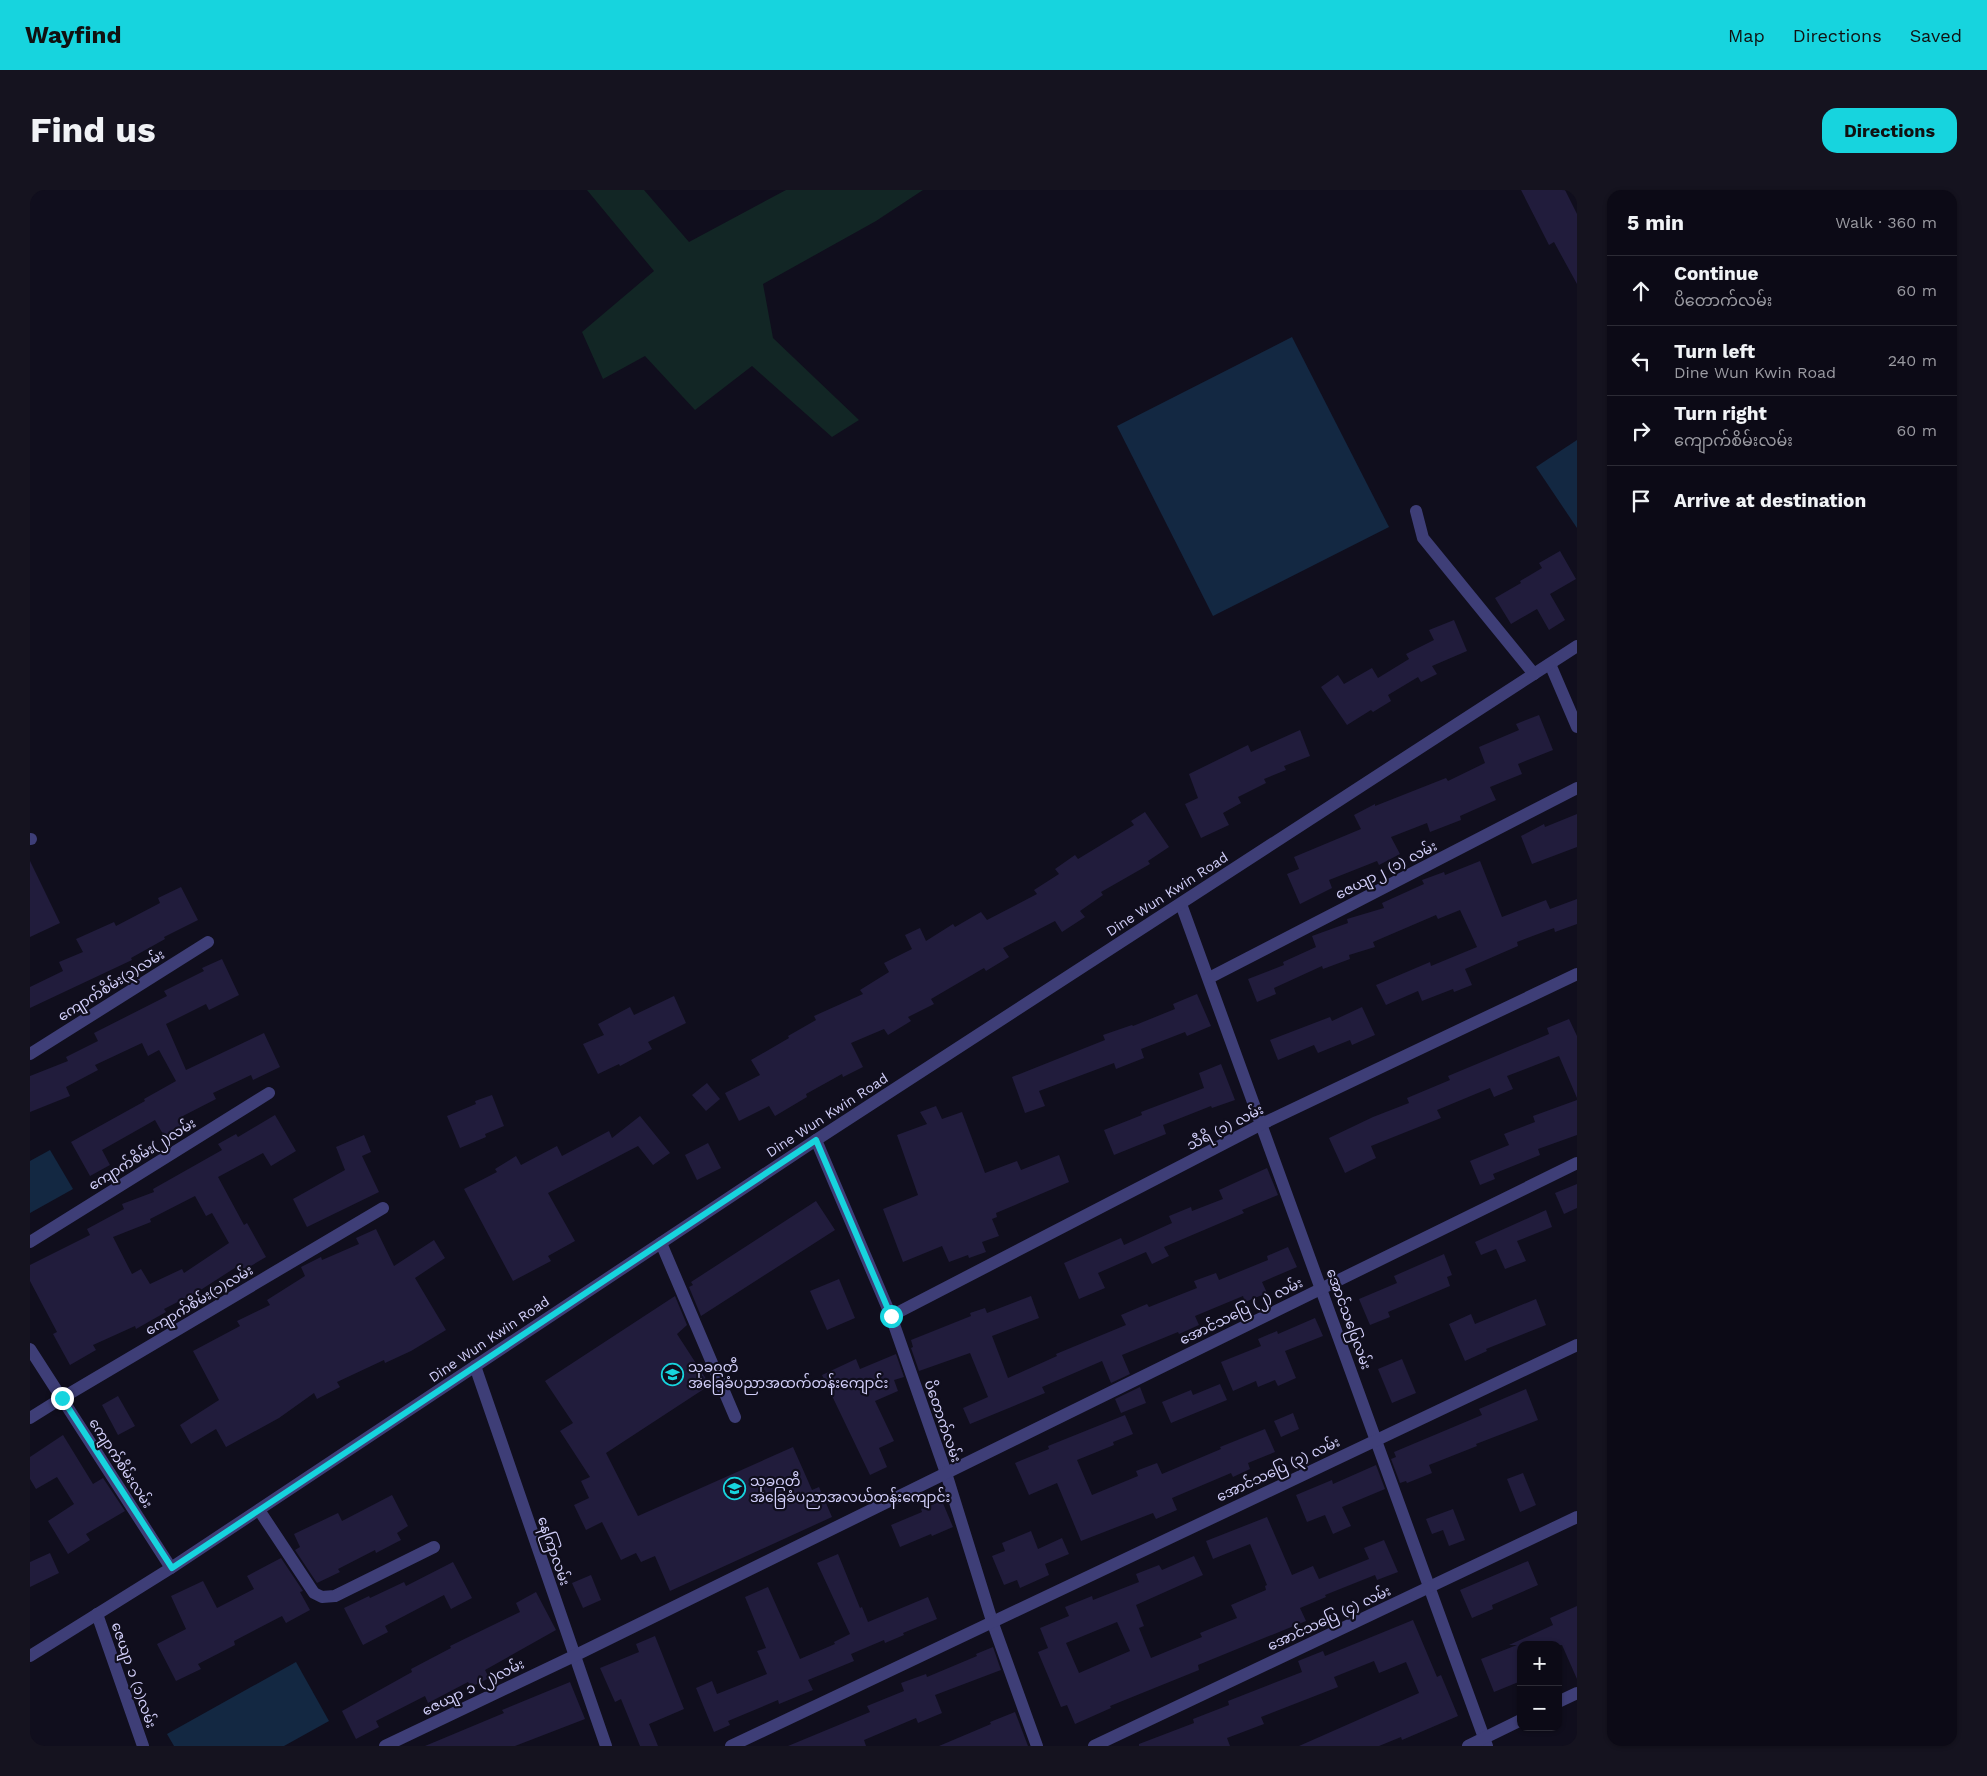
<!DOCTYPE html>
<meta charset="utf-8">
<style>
:root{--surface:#0c0a16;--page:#15131f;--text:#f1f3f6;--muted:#9a9aa1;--line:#2c2b35;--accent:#17d4de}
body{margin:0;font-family:"Work Sans","Noto Sans Myanmar",sans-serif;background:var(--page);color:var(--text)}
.controls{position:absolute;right:15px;bottom:15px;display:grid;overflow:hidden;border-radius:10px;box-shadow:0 1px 4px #0004}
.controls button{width:45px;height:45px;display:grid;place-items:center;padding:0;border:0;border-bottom:1px solid var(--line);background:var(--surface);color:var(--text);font:25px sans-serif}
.stop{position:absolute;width:15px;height:15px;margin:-11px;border:4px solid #17d4de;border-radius:50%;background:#fff}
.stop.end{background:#17d4de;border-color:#fff;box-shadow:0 1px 5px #0008}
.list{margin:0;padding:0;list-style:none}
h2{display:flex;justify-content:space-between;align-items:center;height:65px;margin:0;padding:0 20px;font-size:21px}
h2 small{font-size:16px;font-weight:400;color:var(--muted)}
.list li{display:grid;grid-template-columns:32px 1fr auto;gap:15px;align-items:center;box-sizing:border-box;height:70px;padding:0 20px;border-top:1px solid var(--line)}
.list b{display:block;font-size:19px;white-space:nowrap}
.list p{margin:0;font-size:16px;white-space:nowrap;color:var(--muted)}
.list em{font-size:16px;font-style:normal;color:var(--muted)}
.icon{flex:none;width:28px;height:28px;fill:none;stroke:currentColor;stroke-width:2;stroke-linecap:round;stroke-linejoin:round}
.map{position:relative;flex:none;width:1547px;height:1556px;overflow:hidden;border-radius:15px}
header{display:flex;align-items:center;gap:30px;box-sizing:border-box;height:70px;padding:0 25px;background:var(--accent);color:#111}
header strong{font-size:24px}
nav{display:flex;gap:28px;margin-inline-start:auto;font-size:18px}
.intro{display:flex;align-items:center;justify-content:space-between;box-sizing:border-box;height:120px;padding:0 30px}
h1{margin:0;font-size:35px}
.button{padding:12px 22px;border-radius:15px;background:var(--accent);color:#111;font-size:18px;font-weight:700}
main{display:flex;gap:30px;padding:0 30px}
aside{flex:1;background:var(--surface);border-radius:15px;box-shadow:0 1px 4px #0004}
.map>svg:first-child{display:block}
</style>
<header>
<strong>Wayfind</strong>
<nav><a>Map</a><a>Directions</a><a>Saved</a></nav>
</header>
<div class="intro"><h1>Find us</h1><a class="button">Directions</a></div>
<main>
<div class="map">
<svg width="1547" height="1556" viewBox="0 0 1547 1556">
<rect width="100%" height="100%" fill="#100e1d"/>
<!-- green -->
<path fill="#122625" d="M557,0H614L659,52L756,0H893L846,31L733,94L743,148L829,230L802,247L722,176L665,220L615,166L573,189L552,142L624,81Z"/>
<!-- water -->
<g fill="#132842">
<path d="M1262,147L1359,337L1183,426L1087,236Z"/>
<path d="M1547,250V338L1506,277Z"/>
<path d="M20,960L43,999L0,1023V971Z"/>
<path d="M266,1472L299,1531L254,1556H144L137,1544Z"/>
</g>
<!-- building -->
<g fill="#211c3c" fill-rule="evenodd">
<path d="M1491,0H1535L1547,24V94L1524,52L1519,55Z"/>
<path d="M1530,361L1546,389L1520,404L1535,430L1519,440L1507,419L1481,434L1465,408L1491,393L1490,391L1512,378L1509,373Z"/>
<path d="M1424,430L1437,461L1402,476L1407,484L1391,492L1388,487L1358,505L1361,511L1343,522L1341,520L1317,535L1291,497L1308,485L1314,494L1342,478L1348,488L1379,469L1376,464L1404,450L1399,440Z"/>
<path d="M1509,525L1523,560L1488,574L1492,584L1460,597L1466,610L1430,626L1431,630L1400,642L1397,633L1361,647L1370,664L1349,675L1347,671L1299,690L1302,698L1270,714L1257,684L1269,679L1264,667L1331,639L1324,625L1345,614V616L1416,588L1418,591L1455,573L1449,557L1489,540L1486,534Z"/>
<path d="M1270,540L1280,566L1254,576L1256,580L1234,589L1236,593L1208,607L1211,613L1193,623L1199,635L1171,648L1155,614L1168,608L1159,584L1218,555L1221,562Z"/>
<path d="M1115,622L1139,657L1118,671L1120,674L1071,702L1073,705L1050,721L1055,727L1032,742L1025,731L973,758L979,767L956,781L954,778L901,809L904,814L878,827L881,831L858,845L854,839L821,853L833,877L813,887L812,884L776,904L777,907L745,926L739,916L709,931L695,903L730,885L721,870L759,848L758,846L786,830L784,826L833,804L830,800L859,782L854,773L882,759L875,745L890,738L896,751L923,734L925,737L951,722L957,730L1007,704L1004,700L1029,684L1025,679L1045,665L1048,669L1104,635L1101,631Z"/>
<path d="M1547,624V657L1502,674L1491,646L1514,634L1515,637Z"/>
<path d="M0,671L30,733L0,747Z"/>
<path d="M1450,671L1472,727L1516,710L1520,719L1547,709V734L1525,742L1524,738L1487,752L1488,756L1435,779L1442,795L1424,802L1423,799L1392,811L1388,801L1356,815L1346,795L1400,772L1401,776L1447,757L1430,720L1408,729L1406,725L1343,752L1345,757L1319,765L1320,769L1293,779L1292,776L1244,798L1246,804L1227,812L1218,789L1254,775L1253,772L1286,757L1282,746L1318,733L1317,729L1354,718L1352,713L1394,694L1392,690L1414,682L1415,685Z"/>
<path d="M151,697L168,730L134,747L135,749L101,768L102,770L0,818V797L33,781L29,772L53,762L46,749L84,732L86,736L130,713L128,708Z"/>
<path d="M192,769L209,805L179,820L176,814L136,834L156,880L234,843L250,877L223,890L221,885L183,903L186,909L149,928L153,935L134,946L125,930L72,960L80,975L60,986L41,952L115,911L114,909L146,891L129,860L118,866L112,853L65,875L68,880L36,897L40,906L0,922V886L38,871L36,867L68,851L64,843L137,806L134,801L174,781L172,778Z"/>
<path d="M1167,804L1181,836L1157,846L1155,842L1111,859L1114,868L1086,879L1084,873L1009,901L1015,916L995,923L982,887L1075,850L1073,845L1102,835L1103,836L1145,819L1143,814Z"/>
<path d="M644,806L656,833L618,852L622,859L590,876L589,874L568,884L553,854L574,845L568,834L600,817L604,825Z"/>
<path d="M1332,817L1345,845L1322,855L1320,850L1288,863L1284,855L1248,870L1240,850L1300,827L1302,831Z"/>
<path d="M1539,829L1547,846V908L1529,866L1477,886L1483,899L1464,907L1460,898L1407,920L1411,928L1341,956L1346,968L1315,983L1299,948L1343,927L1379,913L1377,908L1420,890L1418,886L1519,844L1517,838Z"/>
<path d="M1191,874L1205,910L1182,918L1181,916L1133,935L1136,944L1084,965L1074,940L1112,925L1111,922L1174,898L1169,883Z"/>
<path d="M677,893L690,909L676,921L662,905Z"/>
<path d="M462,905L474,936L455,944L456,947L430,958L417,926L446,914L445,911Z"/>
<path d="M1547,910V945L1508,959L1510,965L1463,984L1465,989L1450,995L1440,971L1479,955L1474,944L1505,932L1503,926Z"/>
<path d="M906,916L912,929L932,922L955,983L987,971L991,980L1029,965L1039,992L966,1023L967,1027L962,1029L969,1046L952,1052L956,1062L939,1068L938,1065L919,1072L912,1056L873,1072L853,1019L888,1005L867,945L897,934L890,922Z"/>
<path d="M245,925L266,961L241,976L233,963L188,987L214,1035L217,1033L236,1067L214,1080L211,1074L169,1101L134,1119L136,1122L106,1139L105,1136L63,1155L66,1160L40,1175L23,1144L27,1142L0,1091V1075L60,1045L57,1039L94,1019L92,1014L124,1002L123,999L192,960L188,954L206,944L208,947ZM165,1006L176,1026L182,1023L199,1053L154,1083L152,1079L120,1094L111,1079L102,1084L83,1047L121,1032L120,1029Z"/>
<path d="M610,926L640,963L623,975L608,956L518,1003L545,1051L518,1066L521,1071L483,1091L434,999L467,982L465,979L486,966L491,975L527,956L532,966L579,941L582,948Z"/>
<path d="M334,945L341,962L332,966L349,1002L277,1037L263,1009L315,980L306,957Z"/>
<path d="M678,953L691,978L667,990L655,965Z"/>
<path d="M1237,978L1248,1005L1212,1020L1214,1023L1134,1057L1139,1066L1122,1074L1116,1062L1068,1083L1075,1098L1049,1109L1034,1073L1091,1048L1094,1055L1142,1033L1139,1026L1161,1017L1162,1021L1193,1009L1189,1000Z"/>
<path d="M1547,994V1018L1534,1024L1525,1003Z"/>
<path d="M786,1011L805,1040L671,1126L659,1097L663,1095L661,1092Z"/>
<path d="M1516,1020L1522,1037L1487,1051L1496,1071L1475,1079L1466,1059L1451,1065L1445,1052Z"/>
<path d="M346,1039L364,1076L404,1050L415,1068L385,1088L416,1140L381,1161L355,1173L354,1170L307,1192L310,1197L287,1209L284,1203L249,1228L196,1257L186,1239L161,1254L150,1235L189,1210L163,1161L210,1136L207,1131L240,1115L237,1110L275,1086L271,1077L291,1067L292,1070L329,1054L326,1048Z"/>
<path d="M1258,1057L1267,1077L1232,1092L1237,1103L1215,1112L1213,1106L1165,1126L1169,1135L1149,1144L1148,1142L1092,1165L1100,1184L1081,1193L1072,1171L1012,1197L1015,1203L940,1234L933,1218L958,1207L940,1163L889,1181L881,1158L883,1157L881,1150L941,1126L940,1123L955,1118L957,1123L1001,1106L1009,1128L962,1146L978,1188L1027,1166L1026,1164L1096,1135L1091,1125L1117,1114L1119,1117L1167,1098L1164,1091L1186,1083L1189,1090L1238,1070L1237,1066Z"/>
<path d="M1414,1064L1422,1085L1417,1087L1420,1096L1358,1122L1360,1127L1340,1135L1329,1109L1367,1093L1364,1086Z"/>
<path d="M809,1089L825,1128L797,1140L780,1101Z"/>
<path d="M645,1106L657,1135L647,1144L680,1195L576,1263L608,1326L763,1257L782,1300L789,1297L802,1327L640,1401L625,1366L611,1372L606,1363L591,1370L572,1332L556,1340L544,1315L559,1308L551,1291L560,1287L530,1241L543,1233L515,1191Z"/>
<path d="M1506,1109L1516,1135L1456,1159L1457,1161L1435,1171L1419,1134L1441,1124L1445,1134Z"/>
<path d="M1285,1128L1293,1146L1255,1161L1266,1188L1248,1196L1245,1190L1228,1197L1226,1191L1203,1201L1191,1172L1231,1156L1228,1149L1247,1141L1248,1144Z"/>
<path d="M866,1164L874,1187L864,1190L868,1201L845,1211L864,1251L849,1258L857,1277L840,1285L792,1185L826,1169L830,1179Z"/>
<path d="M1372,1169L1386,1203L1362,1213L1348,1179Z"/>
<path d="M1190,1194L1197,1210L1141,1233L1132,1212L1161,1200L1163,1205Z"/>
<path d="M1110,1197L1116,1213L1091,1223L1085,1209Z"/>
<path d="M1496,1199L1508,1230L1446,1254L1447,1256L1399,1275L1402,1283L1377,1293L1376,1291L1370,1293L1361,1269L1366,1267L1364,1262L1452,1225L1449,1219Z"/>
<path d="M88,1206L105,1236L88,1245L72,1215Z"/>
<path d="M1263,1223L1269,1239L1251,1247L1244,1231Z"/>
<path d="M1095,1225L1103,1244L1083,1252L1084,1255L1047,1270L1062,1305L1108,1286L1106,1281L1127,1273L1132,1284L1191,1259L1190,1257L1235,1239L1245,1262L1218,1273L1220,1279L1203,1287L1201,1283L1142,1308L1147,1320L1126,1329L1123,1323L1051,1351L1027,1293L999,1305L985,1273L1019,1259L1018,1256Z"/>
<path d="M33,1245L63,1294L73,1288L95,1321L56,1344L60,1350L38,1364L18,1331L44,1314L27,1287L6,1299L0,1289V1267Z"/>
<path d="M1346,1275L1355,1299L1312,1317L1321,1336L1303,1344L1295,1325L1277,1332L1266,1305L1302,1290L1303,1294Z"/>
<path d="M1493,1283L1506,1315L1490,1322L1477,1289Z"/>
<path d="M362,1305L378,1336L367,1343L371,1350L346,1363L345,1360L308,1379L310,1382L287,1393L265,1360L270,1357L264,1344L308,1323L312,1331Z"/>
<path d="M912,1311L923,1337L902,1346L901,1344L870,1357L861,1335L892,1322L891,1319Z"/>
<path d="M1423,1319L1435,1350L1419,1356L1413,1340L1402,1344L1396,1329Z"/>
<path d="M1237,1327L1262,1385L1283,1376L1289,1389L1339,1369L1334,1358L1354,1350L1368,1382L1347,1390L1345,1385L1295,1405L1296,1407L1270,1418L1276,1431L1168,1475L1169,1480L1080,1516L1081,1518L1045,1534L1037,1515L1031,1517L1008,1462L1018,1458L1010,1438L1039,1426L1035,1417L1062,1406L1063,1410L1109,1392L1106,1384L1129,1375L1132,1380L1164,1366L1173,1385L1106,1415L1114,1436L1109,1438L1121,1468L1172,1447L1170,1443L1207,1428L1201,1415L1236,1400L1235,1396L1237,1395L1220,1354L1183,1369L1176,1351ZM1087,1432L1100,1461L1049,1483L1036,1453Z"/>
<path d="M1001,1341L1008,1359L1032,1348L1039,1364L1015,1374L1019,1385L990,1398L987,1390L974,1395L962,1366L975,1361L972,1353Z"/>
<path d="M20,1363L29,1383L0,1397V1372Z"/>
<path d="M808,1364L830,1418L832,1417L838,1432L898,1407L907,1429L873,1443L874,1445L855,1453L854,1450L821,1464L824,1471L778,1490L783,1500L749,1514L748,1510L698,1531L700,1535L684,1542L666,1498L682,1491L687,1504L737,1484L727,1461L736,1458L715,1407L738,1397L770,1469L805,1454L804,1452L820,1444L787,1373Z"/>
<path d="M251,1368L273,1401L270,1402L280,1420L256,1433L252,1426L204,1451L205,1455L168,1474L171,1479L146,1491L127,1454L156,1439L141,1406L173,1391L187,1418L224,1399L217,1386Z"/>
<path d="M1498,1371L1508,1395L1462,1415L1463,1419L1442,1428L1430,1400Z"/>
<path d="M423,1372L442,1408L421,1419L414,1405L355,1436L358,1442L333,1455L314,1418L339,1406L340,1408L374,1392L376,1396Z"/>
<path d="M561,1385L571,1410L553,1418L542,1393Z"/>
<path d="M506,1402L526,1440L455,1480L459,1488L441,1497L438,1492L398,1513L395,1506L346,1531L349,1537L326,1549L312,1521L382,1482L381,1479L421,1458L420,1456L490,1422L486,1413Z"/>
<path d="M1547,1416V1489L1532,1455H1491V1491L1464,1502L1451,1469L1487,1455H1479L1523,1435L1520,1428Z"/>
<path d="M1383,1430L1407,1487L1411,1485L1428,1526L1372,1550L1371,1547L1349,1556H1269L1389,1503L1376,1472L1349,1483L1344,1471L1304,1487L1308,1497L1231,1527L1234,1534L1197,1548L1200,1556H1109V1554L1164,1533L1163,1529L1199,1515L1198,1511L1272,1482L1268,1471L1293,1461L1295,1466Z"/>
<path d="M625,1446L654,1519L619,1534L628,1556H610L591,1509L585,1512L570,1478L609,1462L606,1454Z"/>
<path d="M963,1457L971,1480L905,1505L912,1523L888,1533L886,1528L834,1550L836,1556H758L840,1522L837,1516L874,1501L871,1493L896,1484L897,1487L947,1466L946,1464Z"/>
<path d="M540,1492L555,1529L485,1556H395L474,1523L472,1520Z"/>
<path d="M985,1522L998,1556H909L961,1534L960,1532Z"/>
</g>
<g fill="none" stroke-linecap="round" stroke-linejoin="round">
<!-- minor -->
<g stroke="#3e3e77" stroke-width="12">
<path d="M1386,321L1393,348L1504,484"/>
<path d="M1520,474L1547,537"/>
<path d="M0,649H1"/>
<path d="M1151,714L1457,1556"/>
<path d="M1179,788L1547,598"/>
<path d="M0,864L178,752"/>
<path d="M786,950L861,1126L916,1283L962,1431L1007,1556"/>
<path d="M0,1052L239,903"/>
<path d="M631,1053L705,1227"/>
<path d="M861,1126L1232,934L1547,784"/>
<path d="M0,1159L141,1378"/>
<path d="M445,1176L576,1556"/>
<path d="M0,1228L32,1208L353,1018"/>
<path d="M229,1320L284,1403L292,1407L305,1406L404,1357"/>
<path d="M67,1424L113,1556"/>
<path d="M0,1466L141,1378L786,950L1547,456"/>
<path d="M1528,1512L1547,1503"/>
<path d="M355,1556L544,1466L1547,973"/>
<path d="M701,1556L1547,1155"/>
<path d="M1064,1556L1547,1327"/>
<path d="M1438,1556L1491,1530"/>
</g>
</g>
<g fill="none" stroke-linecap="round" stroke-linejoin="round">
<!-- route -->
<path stroke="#17d4de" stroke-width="6" d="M32,1208L142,1378L786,950L861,1126"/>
</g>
<!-- icons -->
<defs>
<symbol id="school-ring" viewBox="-11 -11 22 22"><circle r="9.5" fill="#100e1d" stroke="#17d4de" stroke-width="1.5"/><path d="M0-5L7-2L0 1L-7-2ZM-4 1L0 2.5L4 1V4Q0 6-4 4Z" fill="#17d4de"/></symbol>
</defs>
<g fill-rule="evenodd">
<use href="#school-ring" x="630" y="1172" width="25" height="25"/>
<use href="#school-ring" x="692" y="1286" width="25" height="25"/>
</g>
<g text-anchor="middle" stroke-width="4.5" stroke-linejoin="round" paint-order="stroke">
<!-- street labels -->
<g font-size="14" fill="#d2cffa" stroke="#100e1d">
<text transform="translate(1356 680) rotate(-27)" y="5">ဇေယျာ၂ (၁) လမ်း</text>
<text transform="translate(1137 704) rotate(-33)" y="5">Dine Wun Kwin Road</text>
<text transform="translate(81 795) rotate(-32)" y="5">ကျောက်စိမ်း(၃)လမ်း</text>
<text transform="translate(797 925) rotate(-33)" y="5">Dine Wun Kwin Road</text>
<text transform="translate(1195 937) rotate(-27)" y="5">သီရိ (၁) လမ်း</text>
<text transform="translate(112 964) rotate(-32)" y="5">ကျောက်စိမ်း(၂)လမ်း</text>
<text transform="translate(169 1110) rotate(-31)" y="5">ကျောက်စိမ်း(၁)လမ်း</text>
<text transform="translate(1211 1121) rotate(-26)" y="5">အောင်သပြေ (၂) လမ်း</text>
<text transform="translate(1319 1129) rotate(70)" y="5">အောင်သပြေလမ်း</text>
<text transform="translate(459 1149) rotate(-34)" y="5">Dine Wun Kwin Road</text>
<text transform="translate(913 1231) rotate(71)" y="5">ပိတောက်လမ်း</text>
<text transform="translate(91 1273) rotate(57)" y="5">ကျောက်စိမ်းလမ်း</text>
<text transform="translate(1248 1279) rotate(-25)" y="5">အောင်သပြေ (၃) လမ်း</text>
<text transform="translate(524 1361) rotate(71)" y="5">နေကြာလမ်း</text>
<text transform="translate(1299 1428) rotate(-25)" y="5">အောင်သပြေ (၄) လမ်း</text>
<text transform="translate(104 1485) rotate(71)" y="5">ဇေယျာ ၁ (၁)လမ်း</text>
<text transform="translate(443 1497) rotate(-26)" y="5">ဇေယျာ ၁ (၂)လမ်း</text>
</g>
<!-- poi labels -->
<g font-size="14" fill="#d2cffa" stroke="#100e1d" text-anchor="start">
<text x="658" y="1182">သုခဝတီ<tspan x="658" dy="16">အခြေခံပညာအထက်တန်းကျောင်း</tspan></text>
<text x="720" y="1296">သုခဝတီ<tspan x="720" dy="16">အခြေခံပညာအလယ်တန်းကျောင်း</tspan></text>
</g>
</g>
</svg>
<div class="controls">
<button>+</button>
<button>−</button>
</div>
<div class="stop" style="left:861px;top:1126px"></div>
<div class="stop end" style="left:32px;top:1208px"></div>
</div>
<aside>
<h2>5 min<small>Walk · 360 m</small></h2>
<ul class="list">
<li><svg class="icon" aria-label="ahead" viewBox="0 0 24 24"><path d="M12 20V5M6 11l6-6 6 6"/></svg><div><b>Continue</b><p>ပိတောက်လမ်း</p></div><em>60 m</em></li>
<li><svg class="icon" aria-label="left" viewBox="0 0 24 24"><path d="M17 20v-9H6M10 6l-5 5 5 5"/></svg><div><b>Turn left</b><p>Dine Wun Kwin Road</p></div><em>240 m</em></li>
<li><svg class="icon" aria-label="right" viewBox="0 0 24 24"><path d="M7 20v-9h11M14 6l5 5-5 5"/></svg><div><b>Turn right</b><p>ကျောက်စိမ်းလမ်း</p></div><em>60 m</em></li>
<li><svg class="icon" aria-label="arrive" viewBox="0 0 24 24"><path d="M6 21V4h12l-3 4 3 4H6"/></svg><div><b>Arrive at destination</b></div></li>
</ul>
</aside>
</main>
